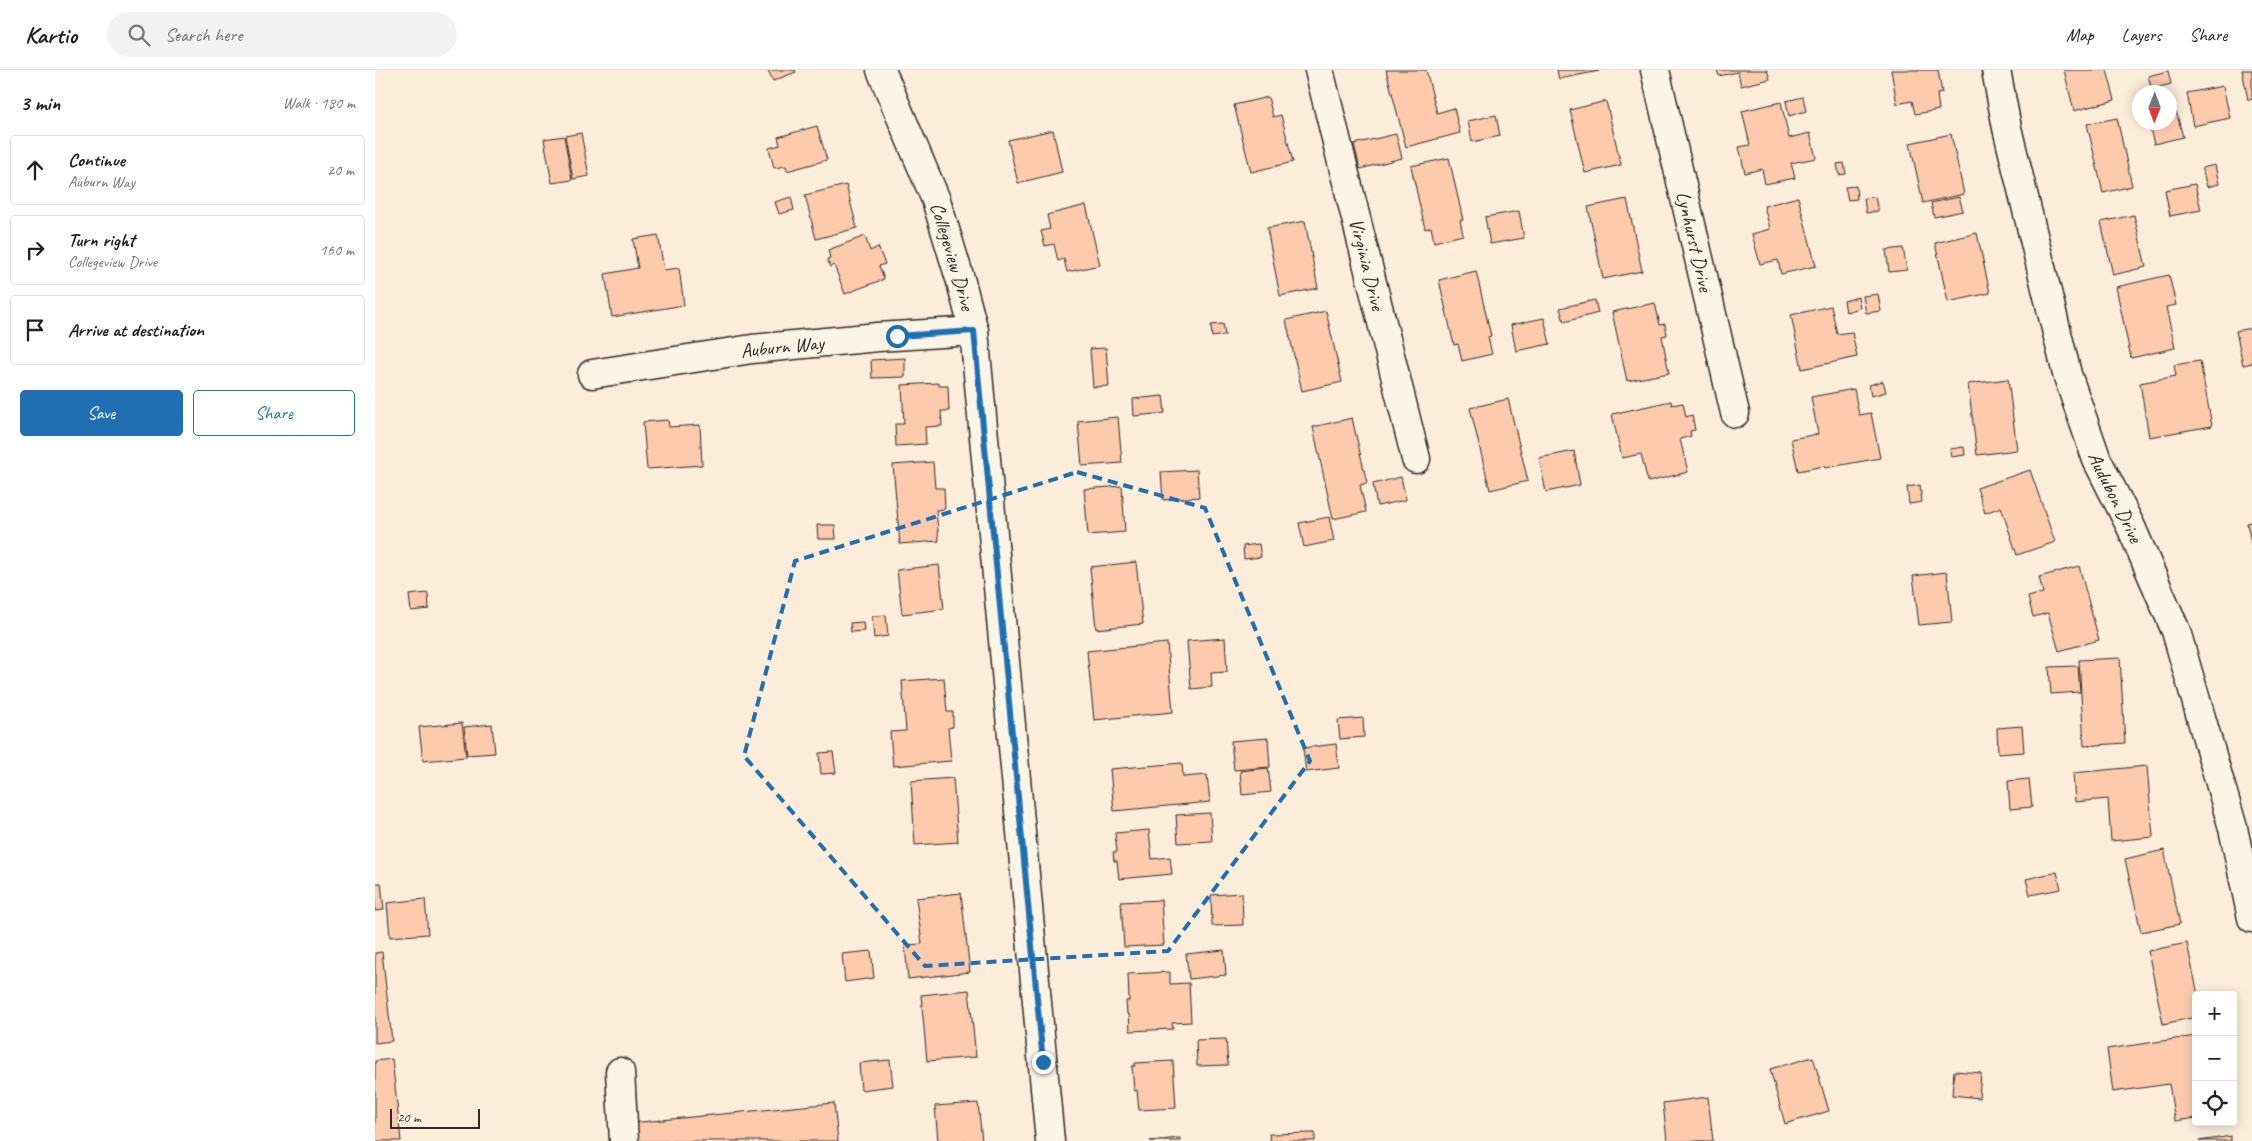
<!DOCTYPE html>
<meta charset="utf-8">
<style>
:root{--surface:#fff;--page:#f2f2f2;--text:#202124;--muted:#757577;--line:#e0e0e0;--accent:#1f6fb2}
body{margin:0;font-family:Caveat,sans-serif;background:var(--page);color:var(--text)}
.controls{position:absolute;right:15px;bottom:15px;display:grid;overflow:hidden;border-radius:5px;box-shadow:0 2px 12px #0003}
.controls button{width:45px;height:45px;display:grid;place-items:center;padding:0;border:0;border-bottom:1px solid var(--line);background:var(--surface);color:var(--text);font:25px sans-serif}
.compass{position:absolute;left:1757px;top:15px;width:45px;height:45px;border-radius:50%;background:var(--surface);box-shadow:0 2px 12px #0003;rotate:181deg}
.scale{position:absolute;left:15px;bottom:12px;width:90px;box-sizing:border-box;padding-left:5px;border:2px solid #2b2b2b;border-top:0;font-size:14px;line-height:18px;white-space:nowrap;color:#2b2b2b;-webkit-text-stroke:4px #fcf5e5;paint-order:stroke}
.stop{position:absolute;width:15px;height:15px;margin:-11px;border:4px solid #1f6fb2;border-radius:50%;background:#fff}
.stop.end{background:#1f6fb2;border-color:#fff;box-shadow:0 1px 5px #0008}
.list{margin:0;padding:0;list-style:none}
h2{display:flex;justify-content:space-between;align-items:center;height:65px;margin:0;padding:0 20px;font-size:21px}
h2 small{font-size:16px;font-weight:400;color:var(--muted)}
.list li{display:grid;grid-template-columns:32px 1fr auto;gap:15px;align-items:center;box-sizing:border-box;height:70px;margin:0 10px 10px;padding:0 10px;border:1px solid var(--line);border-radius:5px}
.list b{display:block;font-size:19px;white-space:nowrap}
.list p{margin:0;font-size:16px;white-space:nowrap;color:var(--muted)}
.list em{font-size:16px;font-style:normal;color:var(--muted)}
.actions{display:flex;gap:10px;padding:15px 20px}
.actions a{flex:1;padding:11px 0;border:1px solid var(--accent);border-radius:5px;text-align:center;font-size:18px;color:var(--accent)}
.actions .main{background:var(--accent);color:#fff}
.icon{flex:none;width:28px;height:28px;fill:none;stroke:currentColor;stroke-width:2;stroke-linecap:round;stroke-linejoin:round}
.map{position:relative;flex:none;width:1877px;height:1071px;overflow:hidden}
header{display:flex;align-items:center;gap:30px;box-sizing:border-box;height:70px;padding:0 25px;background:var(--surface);border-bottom:1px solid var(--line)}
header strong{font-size:24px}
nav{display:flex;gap:28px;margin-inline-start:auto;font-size:18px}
.search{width:350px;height:45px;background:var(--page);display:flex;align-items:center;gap:12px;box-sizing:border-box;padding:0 18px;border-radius:28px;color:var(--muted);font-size:19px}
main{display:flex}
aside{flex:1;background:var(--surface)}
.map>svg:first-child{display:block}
</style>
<header>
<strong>Kartio</strong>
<div class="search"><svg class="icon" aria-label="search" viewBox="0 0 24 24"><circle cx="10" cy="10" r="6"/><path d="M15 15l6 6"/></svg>Search here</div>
<nav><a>Map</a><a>Layers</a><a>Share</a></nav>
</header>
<main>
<aside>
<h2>3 min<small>Walk · 180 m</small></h2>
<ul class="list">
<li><svg class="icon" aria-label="ahead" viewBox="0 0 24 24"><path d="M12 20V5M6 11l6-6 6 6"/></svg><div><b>Continue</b><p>Auburn Way</p></div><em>20 m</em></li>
<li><svg class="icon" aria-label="right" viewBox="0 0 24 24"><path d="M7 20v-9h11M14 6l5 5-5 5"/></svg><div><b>Turn right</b><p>Collegeview Drive</p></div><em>160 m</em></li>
<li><svg class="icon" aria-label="arrive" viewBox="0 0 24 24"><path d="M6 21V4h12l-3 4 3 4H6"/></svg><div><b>Arrive at destination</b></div></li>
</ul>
<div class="actions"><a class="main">Save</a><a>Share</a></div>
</aside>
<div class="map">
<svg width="1877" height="1071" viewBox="0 0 1877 1071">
<rect width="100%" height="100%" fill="#fcecda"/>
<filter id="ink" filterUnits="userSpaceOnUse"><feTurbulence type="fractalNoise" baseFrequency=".02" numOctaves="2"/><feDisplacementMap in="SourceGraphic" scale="10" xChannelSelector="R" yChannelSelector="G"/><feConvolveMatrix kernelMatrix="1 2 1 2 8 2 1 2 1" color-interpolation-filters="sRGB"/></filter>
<g filter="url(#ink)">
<!-- building -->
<g fill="#fdcaad" stroke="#2b2b2b">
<path d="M393,0H420L421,2L398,11Z"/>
<path d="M1011,0H1051L1062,43L1079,38L1085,63L1031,77Z"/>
<path d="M1182,0H1224V1L1184,9Z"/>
<path d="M1342,0H1392L1395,9L1366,16L1363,2L1344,6Z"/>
<path d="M1516,0H1563L1567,23L1562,24L1564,40L1540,44L1537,31L1522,34Z"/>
<path d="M1689,0H1732L1740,30L1699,41Z"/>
<path d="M1867,0H1877V29L1873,30Z"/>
<path d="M1793,1L1796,14L1777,19L1773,6Z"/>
<path d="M1848,16L1855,48L1818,56L1812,23Z"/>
<path d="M893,27L898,47L906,45L918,92L876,102L859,35Z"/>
<path d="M1428,27L1431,41L1414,46L1411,31Z"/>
<path d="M1231,31L1246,95L1210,103L1195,40Z"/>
<path d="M1406,32L1414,68L1435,63L1441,88L1416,93L1420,108L1390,114L1387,99L1370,103L1364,77L1375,75L1367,41Z"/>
<path d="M1800,37L1808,67L1779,74L1773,52H1794V38Z"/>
<path d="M1121,45L1125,66L1097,72L1093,51Z"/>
<path d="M1742,48L1757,116L1728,123L1712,54Z"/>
<path d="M442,56L452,90L412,101L411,96L399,98L394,78L405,75L403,67Z"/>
<path d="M678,60L687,102L643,113L633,70Z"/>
<path d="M206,63L214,106L198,109L190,66Z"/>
<path d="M1021,64L1027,88L985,99L979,74Z"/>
<path d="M1576,64L1589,124L1548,133L1535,73Z"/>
<path d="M189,66L197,110L177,113L169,69Z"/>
<path d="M1074,88L1088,150H1085L1088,165L1059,172L1056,157L1050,159L1036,96Z"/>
<path d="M1469,93L1471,104L1464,105L1462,94Z"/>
<path d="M1840,95L1844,114L1832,117L1827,98Z"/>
<path d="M1820,114L1826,140L1795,146L1790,120Z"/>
<path d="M471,115L482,158L441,169L430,125Z"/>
<path d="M1481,116L1482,129L1473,130L1470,117Z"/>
<path d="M416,127L419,140L404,144L400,132Z"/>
<path d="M1423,127L1441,196L1406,204L1403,190L1385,194L1377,164L1395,159L1389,136Z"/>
<path d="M1500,127L1503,141L1491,143L1489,128Z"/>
<path d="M1584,127L1588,141L1559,147L1556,133Z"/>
<path d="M1252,129L1267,201L1228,209L1213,137Z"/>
<path d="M711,135L725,195L692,202L689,189L683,191L679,174L670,176L666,161L675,159L672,145Z"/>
<path d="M1144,141L1149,168L1115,174L1110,147Z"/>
<path d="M1759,145L1771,197L1738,205L1726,152Z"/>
<path d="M930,151L943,218L905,226L892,158Z"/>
<path d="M1602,163L1615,223L1573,232L1560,173Z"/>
<path d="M283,165L289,200L304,198L309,235L237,247L230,204L263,198L258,169Z"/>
<path d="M490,166L495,181L503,177L510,194L504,196L509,209L470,224L459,195L455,197L452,189L455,188L453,180Z"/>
<path d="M1528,178L1532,200L1514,202L1511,180Z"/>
<path d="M1101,201L1116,266L1113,267L1117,284L1087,291L1083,274L1079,275L1064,210Z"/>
<path d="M1794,205L1801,235L1791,237L1800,278L1756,288L1741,217Z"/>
<path d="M1503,224L1506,241L1491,243L1488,226Z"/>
<path d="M1483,227L1485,238L1471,242L1469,231Z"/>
<path d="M1220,230L1223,243L1189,252L1185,238Z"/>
<path d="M1280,233L1285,255L1290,254L1292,265L1287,266L1294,303L1252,311L1237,242Z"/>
<path d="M1456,236L1462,264L1477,262L1482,287L1427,299L1416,245Z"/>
<path d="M951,241L967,312L927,321L911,250Z"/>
<path d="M1169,248L1175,274L1141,281L1136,255Z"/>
<path d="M848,254L850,265L837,267L836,255Z"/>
<path d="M1877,258V293L1868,295L1861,261Z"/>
<path d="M731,278L734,316L718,317L715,279Z"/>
<path d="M530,288V307L497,308L496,290Z"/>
<path d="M1825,291L1837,356L1774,367L1765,313L1801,306L1799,295Z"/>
<path d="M1633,309L1642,380L1602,385L1593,314Z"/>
<path d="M1508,311L1511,322L1496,326L1494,315Z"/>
<path d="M564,313V316H573L574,341H566L567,356L550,357L551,374L521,376L520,354H529L527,315Z"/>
<path d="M1479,319L1484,345L1496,343L1505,388L1450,398L1449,396L1423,401L1416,369L1443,364L1436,327Z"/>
<path d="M788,326L790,343L759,346L758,329Z"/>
<path d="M1133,329L1153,411L1115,420L1095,338Z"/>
<path d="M1296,331L1297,335L1308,333L1311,347L1317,345L1320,360L1315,361L1316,366L1305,369L1313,402L1273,412L1266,384L1247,388L1237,344Z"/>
<path d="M743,347L747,393L707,396L703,351Z"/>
<path d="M977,348L992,413L985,415L991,442L958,449L938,357Z"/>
<path d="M293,350L294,357L325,355L327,395L272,399L268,352Z"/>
<path d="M1589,377L1590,385L1576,387L1575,379Z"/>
<path d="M1199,381L1205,415L1171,422L1164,388Z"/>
<path d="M558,392L560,418H569L570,439L561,440L564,471L525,474L518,395Z"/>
<path d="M822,400L824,427L788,430L786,402Z"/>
<path d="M1655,400L1680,472L1642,485L1626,437L1610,443L1602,418Z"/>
<path d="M1026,407L1031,430L1002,436L998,414Z"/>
<path d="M1545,415L1547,432L1534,434L1532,417Z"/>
<path d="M747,416L750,462L713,465L709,419Z"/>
<path d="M954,447L959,471L929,477L924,453Z"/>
<path d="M1877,452V478L1872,453Z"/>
<path d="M442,455H460L461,469H443Z"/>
<path d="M884,474L886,487L869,489L868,476Z"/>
<path d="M761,492L768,554L721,559L715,497Z"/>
<path d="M564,495L569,539L527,544L522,500Z"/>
<path d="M1704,496L1724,570L1684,581L1673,543L1658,547L1653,527L1668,523L1664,507Z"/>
<path d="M1572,502L1577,552L1544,555L1538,506Z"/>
<path d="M53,523L54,539L36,541L34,525Z"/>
<path d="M511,545L513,566L499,568L497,546Z"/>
<path d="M488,552L489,561L476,562L475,553Z"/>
<path d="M850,568L852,602L836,603L837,617L816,619L812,571Z"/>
<path d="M792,573L798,642L719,650L712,581Z"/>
<path d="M1745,588L1750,673L1709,676L1704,590Z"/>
<path d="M1703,596L1705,622L1676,624L1674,597Z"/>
<path d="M569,608L572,642H578V657L573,658L576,691L518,696L515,662L531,661L527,611Z"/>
<path d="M988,648L989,667L965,669L963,650Z"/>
<path d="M87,653L91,687L48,691L44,657Z"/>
<path d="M117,654L120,683L92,685L89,657Z"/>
<path d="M1647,656L1649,682L1623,684L1622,658Z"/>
<path d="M893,668L895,697L859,700L856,671Z"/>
<path d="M961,674L964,698L931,702L928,678Z"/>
<path d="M458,682L461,703L446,704L444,683Z"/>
<path d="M807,693L808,707L832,705L835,732L739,741L735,699Z"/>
<path d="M1772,696L1778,767L1736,771L1733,729L1700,732L1698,703Z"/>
<path d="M893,698L896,722L867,725L865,701Z"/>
<path d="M578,708L583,772L540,775L536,711Z"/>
<path d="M1654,709L1657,737L1635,739L1633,711Z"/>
<path d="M835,743L837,771L803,773L801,745Z"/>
<path d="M774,760L777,789L795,787L797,804L744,809L742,791H739L738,782H742L740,763Z"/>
<path d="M1789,780L1805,854L1766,862L1750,789Z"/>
<path d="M1682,802L1686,819L1655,825L1651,809Z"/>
<path d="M0,813H6L9,840L0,841Z"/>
<path d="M586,823L595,902L533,909L530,875L547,874L541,828Z"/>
<path d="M867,823L868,855L837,856L836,825Z"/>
<path d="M50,829L53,864L15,867L12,833Z"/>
<path d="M786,830L789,875L749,877L746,832Z"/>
<path d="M1812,873L1823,925H1821V947L1788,954L1773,881Z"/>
<path d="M849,880L851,905L814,909L811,884Z"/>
<path d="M496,881L499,908L470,912L467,884Z"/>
<path d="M7,882L17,971L0,973V883Z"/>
<path d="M795,902V914L814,913L816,952L797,953L798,959L755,961L754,944H752L751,931H754L753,904Z"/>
<path d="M594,920L601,987L552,991L546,925Z"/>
<path d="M1821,966V1048L1800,1051L1794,1014L1738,1022L1732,979Z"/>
<path d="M851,969L853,995L822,996L821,970Z"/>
<path d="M1438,987L1454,1041L1410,1054L1395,999Z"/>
<path d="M17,989L26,1071H0V991Z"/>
<path d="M515,990L518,1016L486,1020L484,993Z"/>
<path d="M798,991L801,1038L764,1040L762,1020L759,1021L757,996H760V993Z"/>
<path d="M1579,1001L1606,1003L1604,1028L1577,1025Z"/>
<path d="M1333,1027L1338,1071H1292L1288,1033Z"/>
<path d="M459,1033L463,1071H258L256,1053Z"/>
<path d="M603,1033L607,1071H563L560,1036Z"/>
<path d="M940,1063V1071H895L894,1064Z"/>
<path d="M1856,1066V1071H1824Z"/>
<path d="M805,1068V1071H775Z"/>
</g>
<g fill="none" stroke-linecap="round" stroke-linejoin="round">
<defs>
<g id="minor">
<path id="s1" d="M506,0L561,130L586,212L599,261L675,1071"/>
<path id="s2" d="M944,0L1041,389"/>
<path id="s3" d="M1280,0L1360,343"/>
<path id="s4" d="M1621,0L1632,58L1692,304L1722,390L1756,457L1801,561L1858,758L1877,848"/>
<path id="s5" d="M217,304L377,279L503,267L599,261"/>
<path d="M245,1002L249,1071"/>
</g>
</defs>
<!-- minor casing -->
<use href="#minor" stroke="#2b2b2b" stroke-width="31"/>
<!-- minor -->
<use href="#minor" stroke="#fcf5e5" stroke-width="28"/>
</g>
</g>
<g fill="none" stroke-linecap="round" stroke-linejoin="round" filter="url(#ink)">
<!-- route -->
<path stroke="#1f6fb2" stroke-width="6" d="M522,266L599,261L668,992"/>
</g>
<!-- marked area -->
<path fill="none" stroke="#1f6fb2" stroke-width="4" stroke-dasharray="10 6" stroke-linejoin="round" d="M702,402L830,438L935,691L793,881L550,896L369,686L420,491Z"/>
<g text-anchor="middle" stroke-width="4" stroke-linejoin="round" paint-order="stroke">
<!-- street labels -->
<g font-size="20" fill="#2b2b2b" stroke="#fcf5e5">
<text dy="7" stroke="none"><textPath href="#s3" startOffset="176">Lynhurst Drive</textPath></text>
<text dy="7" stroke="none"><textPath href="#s1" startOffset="200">Collegeview Drive</textPath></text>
<text dy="7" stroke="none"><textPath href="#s2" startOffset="200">Virginia Drive</textPath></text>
<text dy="7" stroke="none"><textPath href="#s5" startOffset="192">Auburn Way</textPath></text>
<text dy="7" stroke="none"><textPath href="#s4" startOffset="445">Audubon Drive</textPath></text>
</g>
</g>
</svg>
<div class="controls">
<button>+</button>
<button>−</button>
<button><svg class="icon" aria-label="locate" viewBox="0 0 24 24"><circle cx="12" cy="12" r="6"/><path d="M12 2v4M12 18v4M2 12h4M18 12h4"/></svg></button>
</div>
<svg class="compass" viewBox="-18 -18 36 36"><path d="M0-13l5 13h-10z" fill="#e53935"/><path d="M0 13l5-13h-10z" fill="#757577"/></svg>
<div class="scale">20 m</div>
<div class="stop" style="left:522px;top:266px"></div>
<div class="stop end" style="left:668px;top:992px"></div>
</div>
</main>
